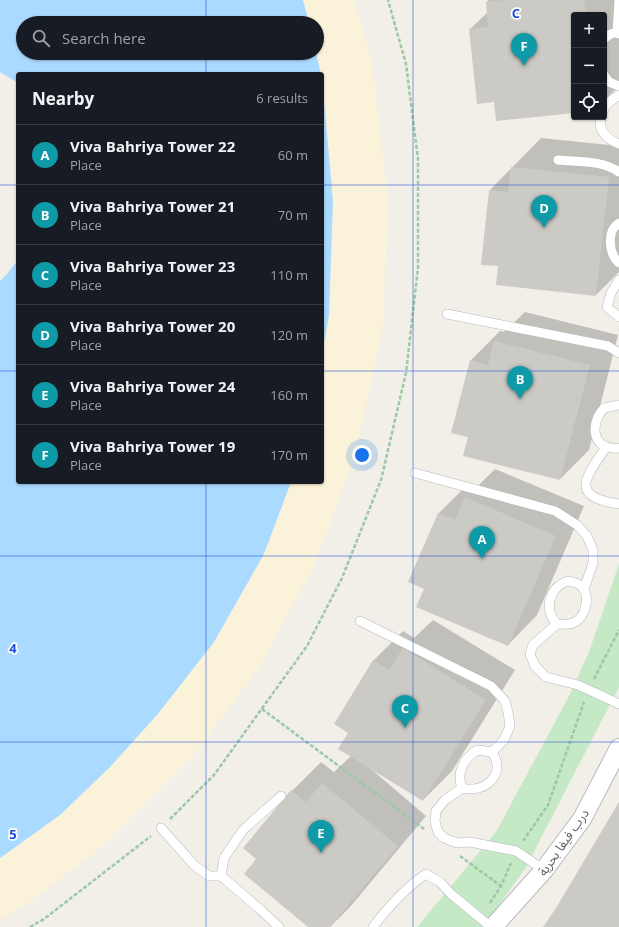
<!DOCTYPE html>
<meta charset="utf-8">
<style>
:root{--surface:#171b24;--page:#20242c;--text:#f1f3f6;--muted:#9ea1a6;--line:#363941;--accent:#db2777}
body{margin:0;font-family:"Open Sans","Noto Sans Arabic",sans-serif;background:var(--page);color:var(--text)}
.controls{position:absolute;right:12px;top:12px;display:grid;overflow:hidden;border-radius:4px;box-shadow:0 1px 3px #0004}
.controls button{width:36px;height:36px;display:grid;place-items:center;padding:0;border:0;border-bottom:1px solid var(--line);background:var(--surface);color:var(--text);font:20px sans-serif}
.you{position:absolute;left:362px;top:455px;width:14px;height:14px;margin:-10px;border:3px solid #fff;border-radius:50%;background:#1a73e8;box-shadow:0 0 0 6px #1a73e833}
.badge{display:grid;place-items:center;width:26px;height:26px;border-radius:50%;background:var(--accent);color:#fff;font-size:13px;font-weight:700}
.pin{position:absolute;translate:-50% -33px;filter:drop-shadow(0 1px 2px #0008)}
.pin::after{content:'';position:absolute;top:21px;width:14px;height:12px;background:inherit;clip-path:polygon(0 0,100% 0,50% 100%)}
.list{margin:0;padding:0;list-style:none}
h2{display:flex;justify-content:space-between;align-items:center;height:52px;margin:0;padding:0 16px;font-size:17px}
h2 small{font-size:13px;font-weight:400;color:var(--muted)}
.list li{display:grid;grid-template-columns:26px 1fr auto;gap:12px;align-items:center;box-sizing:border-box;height:60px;padding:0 16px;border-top:1px solid var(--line)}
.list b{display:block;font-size:15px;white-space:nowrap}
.list p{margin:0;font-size:13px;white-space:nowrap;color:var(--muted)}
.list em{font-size:13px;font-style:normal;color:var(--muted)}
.icon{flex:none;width:22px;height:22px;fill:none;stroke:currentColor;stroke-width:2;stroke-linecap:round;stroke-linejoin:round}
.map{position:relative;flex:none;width:619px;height:927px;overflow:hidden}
.search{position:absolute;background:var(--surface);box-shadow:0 1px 3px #0004;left:16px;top:16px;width:308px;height:44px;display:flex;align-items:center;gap:10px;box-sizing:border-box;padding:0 14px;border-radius:22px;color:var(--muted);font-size:15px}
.panel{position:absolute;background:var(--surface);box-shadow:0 1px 3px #0004;left:16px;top:72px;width:308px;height:412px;border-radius:4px}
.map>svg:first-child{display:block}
</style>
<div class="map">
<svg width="619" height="927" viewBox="0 0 619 927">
<rect width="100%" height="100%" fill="#f1efe8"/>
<!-- green -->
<path fill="#c5e8c5" d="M619,564V687L526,867L484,927H417L496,832L569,696L589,652Z"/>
<!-- sand -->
<path fill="#fbf3d9" d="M303,0H354L372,62L388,202L383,326L355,456L314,566L259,667L195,754L103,846L27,904L0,920V858L60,815L109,768L157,715L214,642L264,554L291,482H322V354L329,315L333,201L323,86L322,74H321L316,53H317V23H309Z"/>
<!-- water -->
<g fill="#aadaff">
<path d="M0,0H303L309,23H23V53H316L321,74H18V83L0,72Z"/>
<path d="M322,80L333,201L329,315L322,354Z"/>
<path d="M18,260V482H291L264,554L214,642L157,715L109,768L60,815L0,858V281L6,275Z"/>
</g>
<!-- shadow -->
<g fill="#0003">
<path d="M489,0H616L619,26V86L604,101V15H574V112L495,101L470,29L488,12L487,2Z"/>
<path d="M541,138L619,146V272L596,295L500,265L490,190Z"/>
<path d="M525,312L618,335L589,450L560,479L469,437L470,361L500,331L504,332Z"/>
<path d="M495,469L584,506L537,615L508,645L425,588L438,514L468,484L476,488Z"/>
<path d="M433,620L515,670L452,771L423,800L371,768V769L426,816L350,907L330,927H310L258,859L244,848L292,791L321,762L334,772L351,756L349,732L335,724L374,660L403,631L414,638Z"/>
</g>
<!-- building -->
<g fill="#cccac5">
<path d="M505,0H584L586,15H574V113L496,121L494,102L477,104L469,29L488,27L486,2Z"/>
<path d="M511,167L609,177L596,296L496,285L498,266L481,265L489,190L508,192Z"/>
<path d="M494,341L590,365L560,480L463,456L468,437L451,433L470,360L488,365Z"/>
<path d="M465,497L556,536L508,646L416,607L424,589L408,582L438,513L455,520Z"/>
<path d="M403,648L486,700L423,801L338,749L348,733L334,724L373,660L389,670Z"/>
<path d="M322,783L398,846L330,927H308L244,874L256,859L243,848L291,790L306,802Z"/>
<path d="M619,802V927H543L556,908Z"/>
</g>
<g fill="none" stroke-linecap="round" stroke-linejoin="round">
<defs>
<g id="service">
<path d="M617,33L619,0"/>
<path d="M604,39C609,35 613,31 619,34"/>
<path d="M604,75L609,82L619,86"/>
<path d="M604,109L608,103L619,95"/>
<path d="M601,117C598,131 606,139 619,144"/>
<path d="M558,160C578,162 602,160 619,172"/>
<path d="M619,223C606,231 609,254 619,263"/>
<path d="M619,280L611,293L607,307L619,317"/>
<path d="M447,314L608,346L619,353"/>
<path d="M619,405L604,408C589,424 592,451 619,448"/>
<path d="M606,447C586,478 568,496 619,504"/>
<path d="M415,473L555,511L577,525L587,536L593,550V563L584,589"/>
<path d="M568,581C572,582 577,583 580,585C592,594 586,618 573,623C568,625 562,624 557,624C543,610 549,587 568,581Z"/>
<path d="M360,621L491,686L505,701L508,712L510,726L504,740L492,752"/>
<path d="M557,624L533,645L530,654L535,666L546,677L578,685L619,704"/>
<path d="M477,750L492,752C507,774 485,794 462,788C456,772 464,759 477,750Z"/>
<path d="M462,788L445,800L436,811L435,822L438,832L444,838L457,843L470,842L516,851L544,870"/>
<path d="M161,828L194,865L209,876H221"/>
<path d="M279,927L261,910L221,876L224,858L243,830L281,796"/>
<path d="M373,927C389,906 405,888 426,874L440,882L451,894L491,927"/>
</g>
<path id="minor" d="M493,927L544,870L582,819L619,748"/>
</defs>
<!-- service casing -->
<use href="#service" stroke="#b5b8bc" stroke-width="10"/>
<!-- minor casing -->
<use href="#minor" stroke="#b5b8bc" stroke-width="20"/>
<!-- path -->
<g stroke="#9cc7a9" stroke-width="2.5" stroke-dasharray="4 2" stroke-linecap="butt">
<path d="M594,679L619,630"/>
<path d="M262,709L424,829"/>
<path d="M170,819L214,775L307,646L342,578L381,480L406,373L418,268V159L406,64L388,0"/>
<path d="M523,841L548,805L584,702"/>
<path d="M460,856L501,886"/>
<path d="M490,903L501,886L511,863"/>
<path d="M30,927L44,919L151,836"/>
</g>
<!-- service -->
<use href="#service" stroke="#fff" stroke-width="9"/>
<!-- minor -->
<use href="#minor" stroke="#fff" stroke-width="18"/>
</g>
<!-- grid -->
<path fill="none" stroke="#1d4ed8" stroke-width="1" stroke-opacity="0.55" d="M206,0V23M413,0V927M206,53V74M0,185H18M322,185H619M0,371H18M322,371H619M206,482V927M0,556H619M0,742H619"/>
<g text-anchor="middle" stroke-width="3.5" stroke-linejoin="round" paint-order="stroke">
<!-- street labels -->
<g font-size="13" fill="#5f6368" stroke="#fff">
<text transform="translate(563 842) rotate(-55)" y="5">درب فيفا بحرية</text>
</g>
</g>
<g font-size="13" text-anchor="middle" font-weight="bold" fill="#1d4ed8" stroke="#fff" stroke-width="3.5" stroke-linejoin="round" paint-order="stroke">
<text x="516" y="18">C</text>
<text x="13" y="653">4</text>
<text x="13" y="839">5</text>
</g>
</svg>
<div class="controls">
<button>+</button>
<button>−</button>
<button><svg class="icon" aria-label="locate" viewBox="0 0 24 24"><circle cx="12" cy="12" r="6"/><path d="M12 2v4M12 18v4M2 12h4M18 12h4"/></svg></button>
</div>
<div class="you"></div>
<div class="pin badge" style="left:482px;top:559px;background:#0f9aa8">A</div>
<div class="pin badge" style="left:520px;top:399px;background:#0f9aa8">B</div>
<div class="pin badge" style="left:405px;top:728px;background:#0f9aa8">C</div>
<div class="pin badge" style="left:544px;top:228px;background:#0f9aa8">D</div>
<div class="pin badge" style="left:321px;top:853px;background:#0f9aa8">E</div>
<div class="pin badge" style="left:524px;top:66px;background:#0f9aa8">F</div>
<div class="search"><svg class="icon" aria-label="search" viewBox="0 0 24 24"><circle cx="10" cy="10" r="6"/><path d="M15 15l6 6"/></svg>Search here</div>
<section class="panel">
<h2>Nearby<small>6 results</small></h2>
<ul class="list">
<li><span class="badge" style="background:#0f9aa8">A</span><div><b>Viva Bahriya Tower 22</b><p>Place</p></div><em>60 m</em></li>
<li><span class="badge" style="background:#0f9aa8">B</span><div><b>Viva Bahriya Tower 21</b><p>Place</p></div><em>70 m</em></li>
<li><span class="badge" style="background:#0f9aa8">C</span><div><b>Viva Bahriya Tower 23</b><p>Place</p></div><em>110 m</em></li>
<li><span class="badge" style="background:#0f9aa8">D</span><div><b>Viva Bahriya Tower 20</b><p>Place</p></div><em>120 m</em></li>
<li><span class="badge" style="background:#0f9aa8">E</span><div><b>Viva Bahriya Tower 24</b><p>Place</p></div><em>160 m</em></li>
<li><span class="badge" style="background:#0f9aa8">F</span><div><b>Viva Bahriya Tower 19</b><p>Place</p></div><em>170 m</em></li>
</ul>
</section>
</div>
